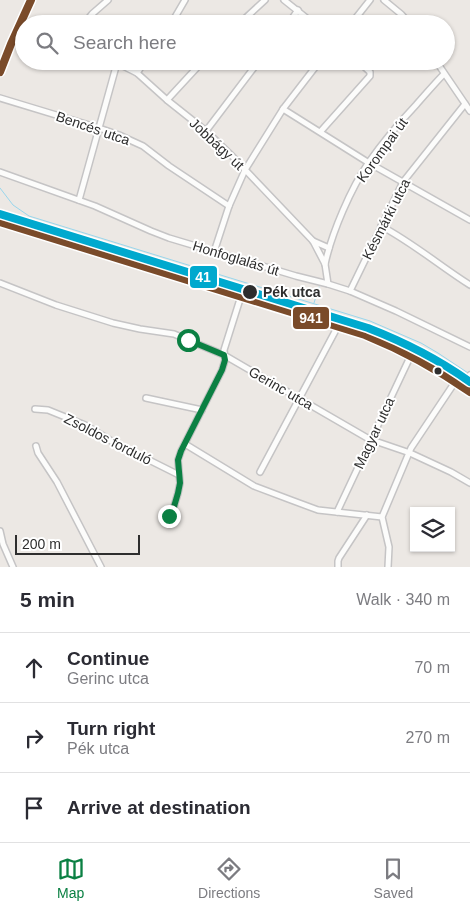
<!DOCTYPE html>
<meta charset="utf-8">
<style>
:root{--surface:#fff;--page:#f7f7f7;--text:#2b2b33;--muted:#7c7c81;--line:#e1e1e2;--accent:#0b8043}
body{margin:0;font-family:Arial,sans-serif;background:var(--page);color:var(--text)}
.controls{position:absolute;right:15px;bottom:15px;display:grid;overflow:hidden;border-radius:0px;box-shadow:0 1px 4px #0004}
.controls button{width:45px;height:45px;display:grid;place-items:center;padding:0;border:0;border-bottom:1px solid var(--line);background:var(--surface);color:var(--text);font:25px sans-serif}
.scale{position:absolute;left:15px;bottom:12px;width:125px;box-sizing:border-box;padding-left:5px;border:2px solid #2e2e2e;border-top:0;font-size:14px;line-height:18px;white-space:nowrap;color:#2e2e2e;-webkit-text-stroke:4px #fff;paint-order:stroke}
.stop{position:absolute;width:15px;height:15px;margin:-11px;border:4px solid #0b8043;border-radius:50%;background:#fff}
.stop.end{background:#0b8043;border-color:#fff;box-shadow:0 1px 5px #0008}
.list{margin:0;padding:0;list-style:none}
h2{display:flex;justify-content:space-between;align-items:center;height:65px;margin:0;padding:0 20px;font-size:21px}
h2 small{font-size:16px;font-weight:400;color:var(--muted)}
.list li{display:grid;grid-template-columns:32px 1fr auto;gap:15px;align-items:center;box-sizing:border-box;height:70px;padding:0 20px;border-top:1px solid var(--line)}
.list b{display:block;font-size:19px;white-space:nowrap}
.list p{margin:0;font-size:16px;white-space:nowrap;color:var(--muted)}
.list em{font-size:16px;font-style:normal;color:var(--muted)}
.icon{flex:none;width:28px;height:28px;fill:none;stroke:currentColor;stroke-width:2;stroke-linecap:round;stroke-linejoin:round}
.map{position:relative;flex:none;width:470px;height:567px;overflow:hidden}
.search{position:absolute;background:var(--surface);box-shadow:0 1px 4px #0004;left:15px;right:15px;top:15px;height:55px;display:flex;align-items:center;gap:12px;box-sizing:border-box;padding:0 18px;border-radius:28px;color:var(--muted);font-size:19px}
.sheet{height:275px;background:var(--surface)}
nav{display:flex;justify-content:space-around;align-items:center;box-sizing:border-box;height:70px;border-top:1px solid var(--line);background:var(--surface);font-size:14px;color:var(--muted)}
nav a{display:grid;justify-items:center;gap:2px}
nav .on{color:var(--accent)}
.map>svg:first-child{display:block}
</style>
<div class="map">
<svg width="470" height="567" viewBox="0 0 470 567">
<rect width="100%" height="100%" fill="#ece8e4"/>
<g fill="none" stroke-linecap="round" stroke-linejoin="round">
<!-- stream -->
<g stroke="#99d6ec" stroke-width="1">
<path d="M0,188L13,205L29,216L370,321L421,343L438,353L468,373"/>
<path d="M314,303L319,287"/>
</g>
<defs>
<g id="minor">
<path d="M284,0L314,24"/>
<path d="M384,0L401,14L410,24"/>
<path d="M84,24L92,14L108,0"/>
<path d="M171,24L185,0"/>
<path d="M239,24L265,0"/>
<path d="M288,24L298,10"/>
<path d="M351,24L370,0"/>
<path d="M112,61L127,68L137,73L167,100L206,131L233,157L313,241L325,264L328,284"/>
<path d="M436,61L470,111"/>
<path d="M0,72L11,44L31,0"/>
<path d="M137,73L145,61"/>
<path d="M0,98L99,128L119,135L132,141L143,146L169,166L229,206"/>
<path d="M167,100L203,61"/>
<path d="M283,109L369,163L470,220"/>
<path d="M206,131L259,61"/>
<path d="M321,131L370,76V72L358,61"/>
<path d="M0,172L95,206L151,231L169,238L296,276L328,284L350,291L396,311L470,347"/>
<path d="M79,200L117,63"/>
<path d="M0,222L365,335C403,350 437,368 470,392"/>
<path d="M381,226C413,243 440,266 470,285"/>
<path d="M313,241L329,248"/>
<path d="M214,252L229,206L245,170L283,109L320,61"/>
<path d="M325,264C332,232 351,188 369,162C383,142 399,123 416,105C425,95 434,84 444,74"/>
<path d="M0,283L56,305L113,323L140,329L174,334L188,340L224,355L369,439L410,453L451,472L470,483"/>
<path d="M350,291L403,182L465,104"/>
<path d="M462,386L470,375"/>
<path d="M146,398L202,410"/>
<path d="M35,409L48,410L85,425L113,442L179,475"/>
<path d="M185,444L254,486L291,500L318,510L382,517"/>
<path d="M36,446L38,453L57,482L101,567"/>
<path d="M260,472L338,326"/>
<path d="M337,512L411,355"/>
<path d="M166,518L173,510L178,493L180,483L178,460L181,451L222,370L225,360L224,350L241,296"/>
<path d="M0,531L3,544L13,567"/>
<path d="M338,567V561L339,558L367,515"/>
<path d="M388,567L389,547L382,517L411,448L455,382"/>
</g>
</defs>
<!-- minor casing -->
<use href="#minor" stroke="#c5c4c5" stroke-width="8"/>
<!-- minor -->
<use href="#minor" stroke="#fcfcfb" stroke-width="5"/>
<defs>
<g id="bus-1">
<path d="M0,72L11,44L31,0"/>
<path d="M0,222L365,335C402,350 437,369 470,392"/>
</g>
</defs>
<!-- bus-1 casing -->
<use href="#bus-1" stroke="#fff" stroke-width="11"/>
<!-- bus-1 -->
<use href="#bus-1" stroke="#7a4b2a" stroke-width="8"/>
<defs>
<path id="tram-1" d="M0,214L368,328C404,342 438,359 470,382"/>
</defs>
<!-- tram-1 casing -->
<use href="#tram-1" stroke="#fff" stroke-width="11"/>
<!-- tram-1 -->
<use href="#tram-1" stroke="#00a9ce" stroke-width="8"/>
</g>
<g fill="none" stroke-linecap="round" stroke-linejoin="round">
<!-- route -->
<path stroke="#0b8043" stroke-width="6" d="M169,516L173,510L178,493L180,483L178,460L181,451L222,370L225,360L224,355L188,340"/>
</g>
<!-- markers -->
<g fill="#2e2e2e" stroke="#fff" stroke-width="2">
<circle cx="250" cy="292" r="8"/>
<circle cx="438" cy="371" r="4.5"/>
</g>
<g text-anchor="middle" stroke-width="4" stroke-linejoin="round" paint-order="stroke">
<!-- street labels -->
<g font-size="14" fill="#2e2e2e" stroke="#fff">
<text transform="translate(93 128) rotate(19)" y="5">Bencés utca</text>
<text transform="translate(217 144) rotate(43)" y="5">Jobbágy út</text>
<text transform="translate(382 150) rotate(-54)" y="5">Korompai út</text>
<text transform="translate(386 219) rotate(-63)" y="5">Késmárki utca</text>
<text transform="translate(236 258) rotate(17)" y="5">Honfoglalás út</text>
<text transform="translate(281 388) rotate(30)" y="5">Gerinc utca</text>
<text transform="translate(374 433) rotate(-65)" y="5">Magyar utca</text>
<text transform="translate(108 439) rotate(27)" y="5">Zsoldos forduló</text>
</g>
<!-- stop labels -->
<g font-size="14" font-weight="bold" fill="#2e2e2e" stroke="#fff" text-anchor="start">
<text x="263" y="297">Pék utca</text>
</g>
</g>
<g stroke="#fff" stroke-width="2">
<rect x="189" y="265" width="29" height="24" rx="5" fill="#00a9ce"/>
<rect x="292" y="306" width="38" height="24" rx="5" fill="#7a4b2a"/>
</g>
<g font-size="14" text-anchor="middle" font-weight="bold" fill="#fff">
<text x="203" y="282">41</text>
<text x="311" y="323">941</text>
</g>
</svg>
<div class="controls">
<button><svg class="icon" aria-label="layers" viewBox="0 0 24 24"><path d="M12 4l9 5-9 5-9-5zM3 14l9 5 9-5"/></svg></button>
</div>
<div class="scale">200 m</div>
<div class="stop" style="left:188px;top:340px"></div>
<div class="stop end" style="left:169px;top:516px"></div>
<div class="search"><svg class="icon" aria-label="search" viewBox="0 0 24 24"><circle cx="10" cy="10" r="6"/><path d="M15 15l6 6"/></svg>Search here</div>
</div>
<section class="sheet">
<h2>5 min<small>Walk · 340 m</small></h2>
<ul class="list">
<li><svg class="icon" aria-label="ahead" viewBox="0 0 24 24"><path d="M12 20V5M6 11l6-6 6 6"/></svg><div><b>Continue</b><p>Gerinc utca</p></div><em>70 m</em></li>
<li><svg class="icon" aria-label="right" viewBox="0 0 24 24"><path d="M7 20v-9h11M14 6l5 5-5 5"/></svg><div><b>Turn right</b><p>Pék utca</p></div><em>270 m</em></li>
<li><svg class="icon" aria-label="arrive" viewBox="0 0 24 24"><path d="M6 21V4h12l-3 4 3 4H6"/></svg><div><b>Arrive at destination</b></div></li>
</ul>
</section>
<nav>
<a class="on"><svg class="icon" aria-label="map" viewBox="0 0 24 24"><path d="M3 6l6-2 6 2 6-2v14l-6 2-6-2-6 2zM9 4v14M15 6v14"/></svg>Map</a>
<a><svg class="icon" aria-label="directions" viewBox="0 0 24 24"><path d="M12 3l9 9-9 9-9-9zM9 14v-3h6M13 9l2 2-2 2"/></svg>Directions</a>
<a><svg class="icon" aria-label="saved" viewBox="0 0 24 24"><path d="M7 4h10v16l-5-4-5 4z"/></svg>Saved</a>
</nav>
